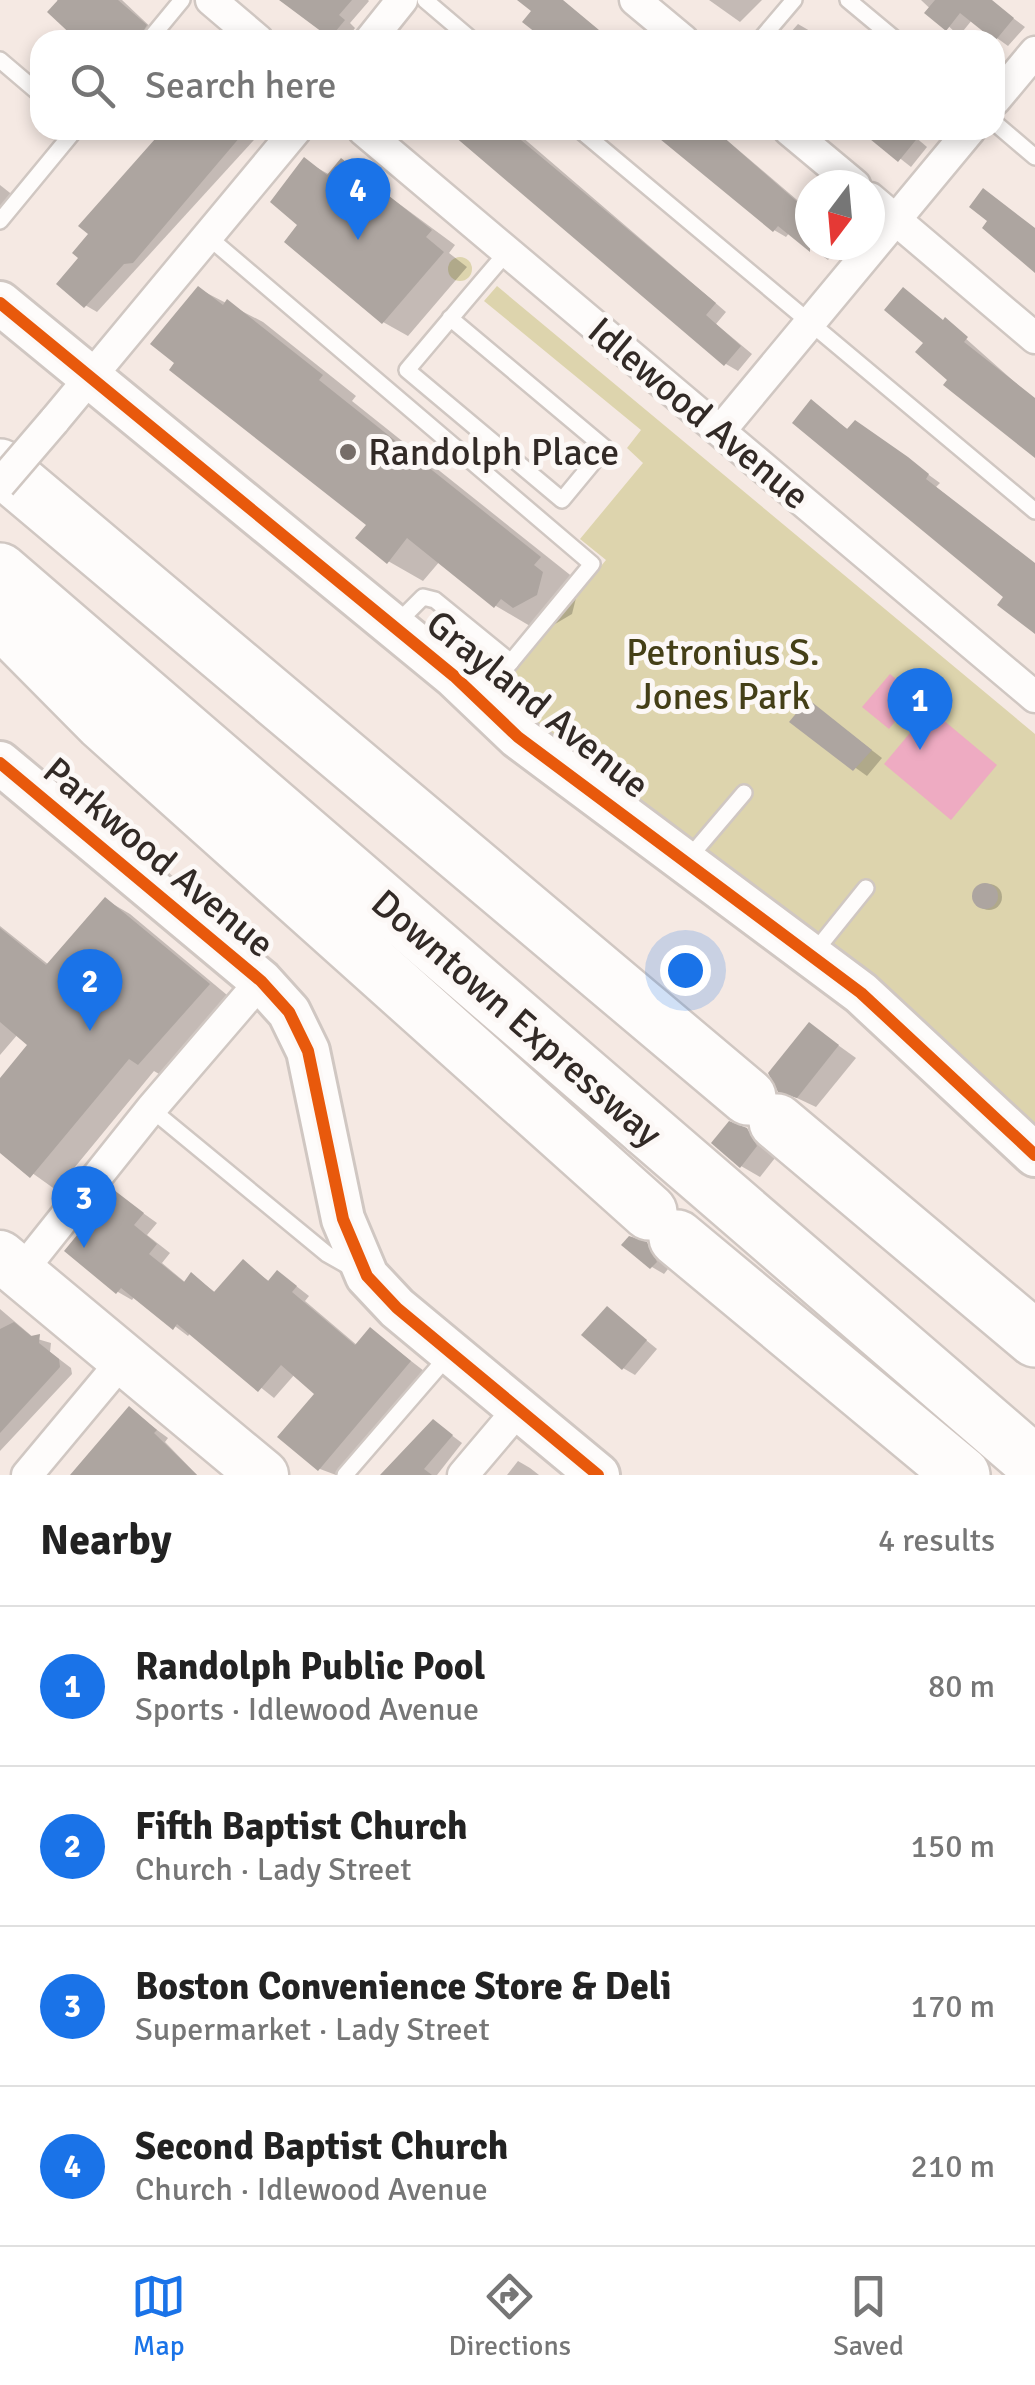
<!DOCTYPE html>
<meta charset="utf-8">
<style>
:root{--surface:#fff;--page:#f6f6f6;--text:#222;--muted:#767676;--line:#e0e0e0;--accent:#1a73e8}
body{margin:0;font-family:Signika,sans-serif;background:var(--page);color:var(--text)}
.compass{position:absolute;left:795px;top:170px;width:90px;height:90px;border-radius:50%;background:var(--surface);box-shadow:0 5px 15px #0003;rotate:196deg}
.you{position:absolute;left:685px;top:970px;width:35px;height:35px;margin:-25px;border:8px solid #fff;border-radius:50%;background:#1a73e8;box-shadow:0 0 0 15px #1a73e833}
.badge{display:grid;place-items:center;width:65px;height:65px;border-radius:50%;background:var(--accent);color:#fff;font-size:32px;font-weight:700}
.pin{position:absolute;translate:-50% -82px;filter:drop-shadow(0 2px 5px #0008)}
.pin::after{content:'';position:absolute;top:52px;width:35px;height:30px;background:inherit;clip-path:polygon(0 0,100% 0,50% 100%)}
.list{margin:0;padding:0;list-style:none}
h2{display:flex;justify-content:space-between;align-items:center;height:130px;margin:0;padding:0 40px;font-size:42px}
h2 small{font-size:32px;font-weight:400;color:var(--muted)}
.list li{display:grid;grid-template-columns:65px 1fr auto;gap:30px;align-items:center;box-sizing:border-box;height:160px;padding:0 40px;border-top:2px solid var(--line)}
.list b{display:block;font-size:38px;white-space:nowrap}
.list p{margin:0;font-size:32px;white-space:nowrap;color:var(--muted)}
.list em{font-size:32px;font-style:normal;color:var(--muted)}
.icon{flex:none;width:55px;height:55px;fill:none;stroke:currentColor;stroke-width:2;stroke-linecap:round;stroke-linejoin:round}
.map{position:relative;flex:none;width:1035px;height:1475px;overflow:hidden}
.search{position:absolute;background:var(--surface);box-shadow:0 5px 15px #0003;left:30px;right:30px;top:30px;height:110px;display:flex;align-items:center;gap:25px;box-sizing:border-box;padding:0 35px;border-radius:30px;color:var(--muted);font-size:38px}
.sheet{height:770px;background:var(--surface)}
nav{display:flex;justify-content:space-around;align-items:center;box-sizing:border-box;height:140px;border-top:2px solid var(--line);background:var(--surface);font-size:28px;color:var(--muted)}
nav a{display:grid;justify-items:center;gap:5px}
nav .on{color:var(--accent)}
.map>svg:first-child{display:block}
</style>
<div class="map">
<svg width="1035" height="1475" viewBox="0 0 1035 1475">
<rect width="100%" height="100%" fill="#f5e9e3"/>
<!-- green -->
<g fill="#ddd4ad">
<circle cx="460" cy="269" r="12"/>
<path d="M497,286L1035,734V1131L524,717L503,685L606,560L580,539L643,463L627,448L641,430L484,301Z"/>
</g>
<!-- water -->
<g fill="#eeabc2">
<path d="M890,674L916,696L889,729L862,707Z"/>
<path d="M930,709L997,765L951,820L884,764Z"/>
</g>
<!-- shadow -->
<g fill="#0003">
<path d="M57,0H122L158,34L155,40H82Z"/>
<path d="M283,0H368L369,1L350,23L355,28L346,40H339Z"/>
<path d="M709,0H762L740,22Z"/>
<path d="M921,0H989L1025,27L1008,46L972,20L959,36Z"/>
<path d="M798,24L810,31L821,40H784Z"/>
<path d="M165,130H263L97,312L85,305L81,258Z"/>
<path d="M448,130H514L726,312L716,324L752,354L738,371L726,364Z"/>
<path d="M655,130H715L810,211V245H841L828,260L790,232L786,237L774,230Z"/>
<path d="M864,130H907L927,147L911,167Z"/>
<path d="M305,161L330,175L341,161L455,245L449,253L467,267L408,336L383,322L300,225Z"/>
<path d="M0,185L19,200L0,223Z"/>
<path d="M199,289L263,322L356,396L352,401L574,578L567,587L577,594L572,614L550,627L536,618L530,626L496,606L440,561L423,581L388,561L369,525Z"/>
<path d="M946,321L1035,400V457L951,380Z"/>
<path d="M812,403L850,431H868L940,483L936,487L1035,567V629Z"/>
<path d="M809,702L882,758L867,776L792,722Z"/>
<circle cx="989" cy="897" r="13"/>
<path d="M106,900L130,914L233,1000L164,1077L154,1071L56,1190L0,1150V1082L30,1044L18,1034L0,1055V926L49,965Z"/>
<path d="M810,1025L856,1058L816,1107L780,1090Z"/>
<path d="M746,1130L766,1141L775,1158L760,1177L741,1166Z"/>
<path d="M115,1193L157,1223L147,1235L170,1253L162,1263L186,1283L192,1275L216,1293L243,1262L270,1282H291L309,1296L305,1301L358,1346L371,1330L424,1371L336,1475L320,1469L281,1437L317,1394L295,1374L274,1398L191,1332L188,1336L135,1296L132,1300L118,1292Z"/>
<path d="M646,1245L659,1252L668,1269L664,1274L652,1267Z"/>
<path d="M0,1309L34,1338L51,1343L50,1352L71,1368L72,1374L0,1451Z"/>
<path d="M608,1309L657,1349L635,1375L623,1368Z"/>
<path d="M130,1410L168,1438L165,1442L197,1475H74Z"/>
<path d="M434,1422L462,1443L437,1475H383Z"/>
<path d="M518,1461L530,1468L539,1475H507Z"/>
</g>
<!-- building -->
<g fill="#ada5a0">
<path d="M58,0H118L147,25L138,40H77L47,12Z"/>
<path d="M279,0H352L339,15L345,20L330,38Z"/>
<path d="M517,0H563L611,40H545L522,22L531,11Z"/>
<path d="M935,0H992L1014,18L995,41L960,13L946,31L924,13Z"/>
<path d="M163,130H246L133,263L124,264L84,308L56,284L78,258L72,253L88,234L78,226Z"/>
<path d="M447,130H509L716,303L706,315L741,346L724,366Z"/>
<path d="M649,130H715L810,213V252L778,226L773,232Z"/>
<path d="M859,130H924L898,162Z"/>
<path d="M304,157L327,175L341,158L432,230L426,237L444,252L382,324L284,242L297,225L270,202Z"/>
<path d="M983,188L1035,228V273L982,228L987,221L969,207Z"/>
<path d="M198,286L223,305L227,299L323,375L319,380L541,557L534,565L543,572L537,595L513,608L501,599L494,608L407,538L387,564L355,538L366,525L169,370L174,363L150,344Z"/>
<path d="M903,287L943,320L945,317L968,337L964,342L1035,398V458L943,385L947,380L915,352L923,343L884,310Z"/>
<path d="M811,399L847,429L855,420L908,457L929,474L926,479L1035,563V634L997,605L1003,597L792,423Z"/>
<path d="M808,699L872,750L853,771L789,722Z"/>
<circle cx="985" cy="896" r="13"/>
<path d="M105,897L210,984L138,1065L129,1059L30,1178L0,1153V1078L27,1045L0,1022V928L46,965Z"/>
<path d="M809,1022L839,1045L797,1098L778,1092L768,1073Z"/>
<path d="M729,1121L747,1128L757,1146L740,1168L711,1143Z"/>
<path d="M114,1190L144,1213L134,1225L157,1244L149,1254L184,1282L191,1272L214,1292L243,1259L268,1281L277,1270L297,1286L292,1292L355,1345L370,1327L411,1361L318,1471L277,1437L314,1394L281,1365L258,1392L177,1324L173,1330L121,1288L116,1294L64,1251Z"/>
<path d="M629,1236L647,1242L657,1262L650,1269L621,1245Z"/>
<path d="M607,1306L647,1340L622,1370L581,1335Z"/>
<path d="M14,1322L31,1336L40,1334L39,1343L59,1359L60,1367L0,1433V1329Z"/>
<path d="M129,1406L157,1430L154,1433L197,1475H70Z"/>
<path d="M433,1419L453,1435L424,1469L432,1475H380Z"/>
</g>
<g fill="none" stroke-linecap="round" stroke-linejoin="round">
<defs>
<g id="lane">
<path d="M425,0L472,40"/>
<path d="M848,0L896,40"/>
<path d="M149,40L182,0"/>
<path d="M760,40L794,0"/>
<path d="M0,60L40,94"/>
<path d="M995,123L1035,157"/>
<path d="M580,130L1035,511"/>
<path d="M0,221L75,130"/>
<path d="M206,235L592,564L481,698"/>
<path d="M450,318L605,448L562,500L407,370C441,330 474,290 508,251"/>
<path d="M395,625L423,597L435,600L511,662"/>
<path d="M687,860L744,793"/>
<path d="M812,955L866,888"/>
<path d="M151,1109L327,1254L350,1267"/>
<path d="M345,1475L447,1357"/>
</g>
<g id="street">
<path d="M211,0L258,40"/>
<path d="M635,0L683,40"/>
<path d="M370,40L402,0"/>
<path d="M995,100L1035,52"/>
<path d="M363,130L1035,697"/>
<path d="M789,130L855,185"/>
<path d="M870,198L1035,338"/>
<path d="M54,421L296,130"/>
<path d="M721,430L970,130"/>
<path d="M20,1273L151,1109L261,981"/>
<path d="M27,1475L123,1360"/>
<path d="M463,1475L518,1410"/>
</g>
<g id="secondary">
<path d="M0,303L454,676L518,737L861,993L1035,1155"/>
<path d="M0,763L261,981L289,1012L308,1051L343,1219L367,1276L397,1308L598,1475"/>
</g>
<path id="primary" d="M0,1256L263,1475"/>
<g id="highway">
<path d="M0,467L748,1097"/>
<path d="M0,571L1035,1464"/>
<path d="M0,619L102,722L649,1212"/>
<path d="M777,1122L1035,1339"/>
<path d="M677,1238L962,1475"/>
</g>
</defs>
<!-- lane casing -->
<use href="#lane" stroke="#d0c7c2" stroke-width="20"/>
<!-- street casing -->
<use href="#street" stroke="#d0c7c2" stroke-width="35"/>
<!-- secondary casing -->
<use href="#secondary" stroke="#d0c7c2" stroke-width="48"/>
<!-- primary casing -->
<use href="#primary" stroke="#d0c7c2" stroke-width="55"/>
<!-- highway casing -->
<use href="#highway" stroke="#d0c7c2" stroke-width="60"/>
<!-- lane -->
<use href="#lane" stroke="#fefcfb" stroke-width="15"/>
<!-- street -->
<use href="#street" stroke="#fefcfb" stroke-width="30"/>
<!-- secondary -->
<use href="#secondary" stroke="#fefcfb" stroke-width="42"/>
<!-- primary -->
<use href="#primary" stroke="#fefcfb" stroke-width="50"/>
<!-- highway -->
<use href="#highway" stroke="#fefcfb" stroke-width="55"/>
<defs>
<path id="street-bridge" d="M0,484L54,421"/>
</defs>
<!-- street-bridge casing -->
<use href="#street-bridge" stroke="#d0c7c2" stroke-width="35" stroke-linecap="butt"/>
<!-- street-bridge -->
<use href="#street-bridge" stroke="#fefcfb" stroke-width="30"/>
<defs>
<g id="cycleway">
<path d="M0,303L454,676L518,737L861,993L1035,1155"/>
<path d="M0,763L261,981L289,1012L308,1051L343,1219L367,1276L397,1308L598,1475"/>
</g>
</defs>
<!-- cycleway casing -->
<use href="#cycleway" stroke="#fcf8f6" stroke-width="19"/>
<!-- cycleway -->
<use href="#cycleway" stroke="#e8590c" stroke-width="12"/>
</g>
<!-- markers -->
<circle fill="#766d68" stroke="#fcf8f6" stroke-width="4" cx="348" cy="452" r="10"/>
<g text-anchor="middle" stroke-width="10" stroke-linejoin="round" paint-order="stroke">
<!-- street labels -->
<g font-size="38" fill="#322a26" stroke="#fcf8f6">
<text transform="translate(699 413) rotate(40)" y="13">Idlewood Avenue</text>
<text transform="translate(538 704) rotate(39)" y="13">Grayland Avenue</text>
<text transform="translate(159 857) rotate(40)" y="13">Parkwood Avenue</text>
<text transform="translate(517 1018) rotate(41)" y="13">Downtown Expressway</text>
</g>
<!-- poi labels -->
<g font-size="38" fill="#322a26" stroke="#fcf8f6" text-anchor="start">
<text x="368" y="465">Randolph Place</text>
</g>
<!-- park labels -->
<g font-size="38" fill="#443f17" stroke="#fcf8f6">
<text x="723" y="665">Petronius S.<tspan x="723" dy="44">Jones Park</tspan></text>
</g>
</g>
</svg>
<svg class="compass" viewBox="-18 -18 36 36"><path d="M0-13l5 13h-10z" fill="#e53935"/><path d="M0 13l5-13h-10z" fill="#767676"/></svg>
<div class="you"></div>
<div class="pin badge" style="left:920px;top:750px">1</div>
<div class="pin badge" style="left:90px;top:1031px">2</div>
<div class="pin badge" style="left:84px;top:1248px">3</div>
<div class="pin badge" style="left:358px;top:240px">4</div>
<div class="search"><svg class="icon" aria-label="search" viewBox="0 0 24 24"><circle cx="10" cy="10" r="6"/><path d="M15 15l6 6"/></svg>Search here</div>
</div>
<section class="sheet">
<h2>Nearby<small>4 results</small></h2>
<ul class="list">
<li><span class="badge">1</span><div><b>Randolph Public Pool</b><p>Sports · Idlewood Avenue</p></div><em>80 m</em></li>
<li><span class="badge">2</span><div><b>Fifth Baptist Church</b><p>Church · Lady Street</p></div><em>150 m</em></li>
<li><span class="badge">3</span><div><b>Boston Convenience Store &amp; Deli</b><p>Supermarket · Lady Street</p></div><em>170 m</em></li>
<li><span class="badge">4</span><div><b>Second Baptist Church</b><p>Church · Idlewood Avenue</p></div><em>210 m</em></li>
</ul>
</section>
<nav>
<a class="on"><svg class="icon" aria-label="map" viewBox="0 0 24 24"><path d="M3 6l6-2 6 2 6-2v14l-6 2-6-2-6 2zM9 4v14M15 6v14"/></svg>Map</a>
<a><svg class="icon" aria-label="directions" viewBox="0 0 24 24"><path d="M12 3l9 9-9 9-9-9zM9 14v-3h6M13 9l2 2-2 2"/></svg>Directions</a>
<a><svg class="icon" aria-label="saved" viewBox="0 0 24 24"><path d="M7 4h10v16l-5-4-5 4z"/></svg>Saved</a>
</nav>
